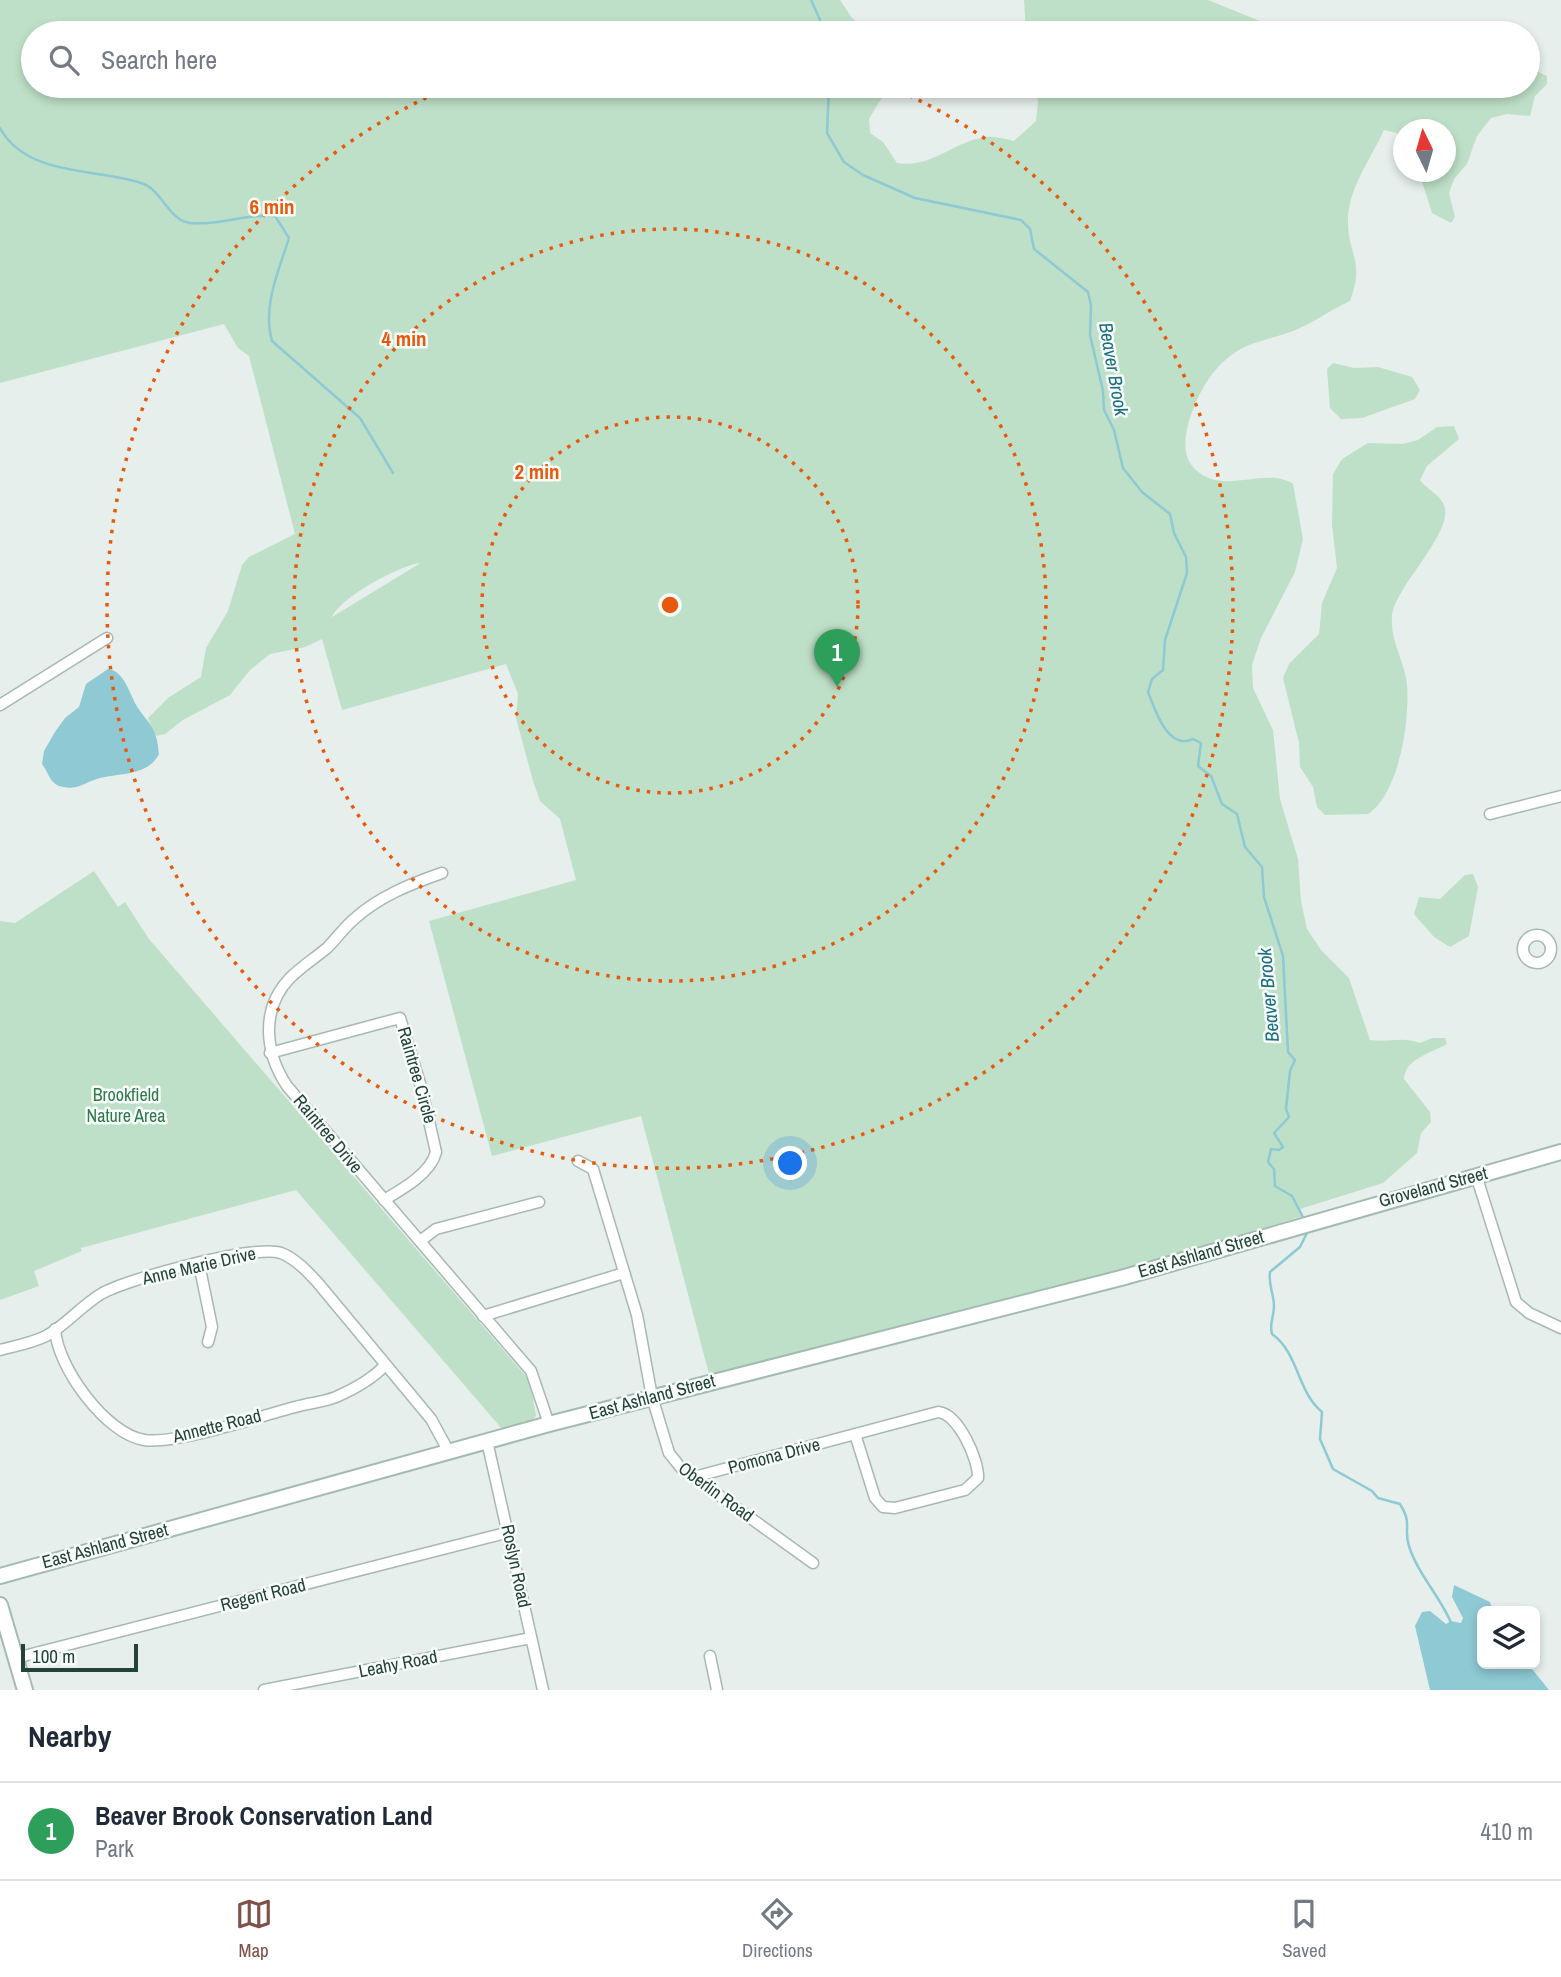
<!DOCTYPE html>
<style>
:root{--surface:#fff;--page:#f2f2f3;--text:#1f2937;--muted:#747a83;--line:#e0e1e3;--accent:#7f5249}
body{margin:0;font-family:"Archivo Narrow",sans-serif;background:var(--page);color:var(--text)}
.controls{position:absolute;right:21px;bottom:21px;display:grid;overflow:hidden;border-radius:10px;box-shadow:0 4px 10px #0003}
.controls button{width:63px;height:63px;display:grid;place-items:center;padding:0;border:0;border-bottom:2px solid var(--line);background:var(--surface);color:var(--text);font:35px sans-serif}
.compass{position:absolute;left:1393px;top:119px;width:63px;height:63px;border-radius:50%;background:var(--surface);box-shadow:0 4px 10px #0003;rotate:355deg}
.scale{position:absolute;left:21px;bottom:18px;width:117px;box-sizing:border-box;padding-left:7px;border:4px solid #24423a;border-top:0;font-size:19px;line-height:24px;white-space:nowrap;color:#24423a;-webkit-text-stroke:5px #f7fbf9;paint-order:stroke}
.you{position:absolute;left:791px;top:1164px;width:24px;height:24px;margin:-18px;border:5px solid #fff;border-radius:50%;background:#1a73e8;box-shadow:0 0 0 10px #1a73e833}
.badge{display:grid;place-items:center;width:46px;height:46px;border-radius:50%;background:var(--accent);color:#fff;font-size:23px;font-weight:700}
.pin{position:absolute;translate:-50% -58px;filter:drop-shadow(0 2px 4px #0008)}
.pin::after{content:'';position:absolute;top:37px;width:24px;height:21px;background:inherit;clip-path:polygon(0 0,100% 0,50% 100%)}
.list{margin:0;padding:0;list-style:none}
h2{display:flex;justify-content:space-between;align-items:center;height:91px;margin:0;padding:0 28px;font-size:30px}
h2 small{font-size:23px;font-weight:400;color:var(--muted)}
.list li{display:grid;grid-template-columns:46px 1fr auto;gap:21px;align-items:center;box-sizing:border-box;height:98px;padding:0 28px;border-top:2px solid var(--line)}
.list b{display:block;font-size:26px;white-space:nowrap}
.list p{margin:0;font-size:23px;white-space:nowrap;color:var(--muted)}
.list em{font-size:23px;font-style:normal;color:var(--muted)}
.icon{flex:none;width:38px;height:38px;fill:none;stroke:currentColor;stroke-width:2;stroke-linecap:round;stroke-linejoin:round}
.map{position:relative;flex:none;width:1561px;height:1690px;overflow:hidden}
.search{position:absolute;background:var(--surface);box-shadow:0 4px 10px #0003;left:21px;right:21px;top:21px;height:77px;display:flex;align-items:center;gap:18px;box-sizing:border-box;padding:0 24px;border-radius:38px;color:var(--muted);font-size:26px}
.sheet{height:189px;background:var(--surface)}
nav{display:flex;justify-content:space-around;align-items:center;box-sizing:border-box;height:98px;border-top:2px solid var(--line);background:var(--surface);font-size:19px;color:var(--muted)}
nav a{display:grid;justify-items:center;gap:4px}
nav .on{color:var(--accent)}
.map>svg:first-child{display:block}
</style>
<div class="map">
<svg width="1561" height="1690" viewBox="0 0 1561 1690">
<rect width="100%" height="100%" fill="#e6efeb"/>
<!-- green -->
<g fill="#bfe0c8" fill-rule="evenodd">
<path d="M0,0H840L852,18L869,33H33V86H889L869,119L870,133L883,142L897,163C931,169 954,141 986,137C995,136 1005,139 1014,141L1036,121L1038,102L1035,86H1294L1300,94L1306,86H1417L1419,90C1452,100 1493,86 1528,86V77L1536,71L1547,76V84L1535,96L1530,116L1507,114L1491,118L1477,136L1467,164L1454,179L1449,193L1455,217L1451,223L1432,213L1419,172H1446V130H1404L1403,141L1397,133L1384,130C1371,159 1348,188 1348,221C1348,255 1365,261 1350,301C1332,309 1316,321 1298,329C1282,336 1264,339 1247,346C1215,360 1197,393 1188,425C1184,440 1183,459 1196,470C1224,496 1266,466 1293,484L1303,539L1295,572L1261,638L1252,665L1253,688L1273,730L1280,799L1298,859L1301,901L1307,929L1321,950L1349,978L1370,1040C1388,1043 1402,1036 1420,1043L1432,1038H1445L1447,1044C1431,1053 1405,1059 1404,1079L1430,1112L1431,1122L1421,1133L1417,1153L1383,1183L1300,1209L1303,1216L996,1309L993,1303L709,1374L641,1116L492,1156L429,921L576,880L560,819L540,801L533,781L516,718L518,694L506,664L342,710L322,639L305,647L270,654L250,670L230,695L183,720L165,734L156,736L148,718L168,698L201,677L206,648L228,611L242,565L249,557L295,534L249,356L238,348L224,324L0,383ZM419,563V564L332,617C341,597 397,567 419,563Z"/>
<path d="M1024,0H1208L1272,26L1276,33H1026Z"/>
<path d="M1333,363L1354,368L1378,367L1412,377L1420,390L1415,399L1362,418L1341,419L1330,408L1327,369Z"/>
<path d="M1454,426L1459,439L1427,466L1420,480C1426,488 1438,494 1443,503C1458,530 1394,586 1392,617C1390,641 1405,662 1407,685C1410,721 1399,794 1368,814L1325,815L1317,807L1313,787L1300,767L1299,743L1283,678L1289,664L1319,634L1322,603L1337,568L1332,525L1333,474L1342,459L1368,443L1402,444L1418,440L1437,427Z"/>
<path d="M94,871L118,907L125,902L149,939L530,1381L536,1416L529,1423L503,1430L296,1190L81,1248L82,1251L34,1271L39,1286L0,1300V921L15,923Z"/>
<path d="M1473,874L1478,887L1469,936L1450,947L1434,937L1414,914L1419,897L1440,899L1465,875Z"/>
</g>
<!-- water -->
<g fill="#8ec9d4">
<path d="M108,669C125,671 130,696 138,708C144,718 153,724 156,737C158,742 158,749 159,754C147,778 115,772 94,780C83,784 76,790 63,787C50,785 49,773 42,764L44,751L55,732L65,718L79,707L86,684Z"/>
<path d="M1454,1585L1490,1602L1493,1611H1482V1664H1528L1549,1690H1430L1415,1626L1422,1612L1430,1611L1446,1624L1451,1621L1461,1623L1463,1618L1452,1597Z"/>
</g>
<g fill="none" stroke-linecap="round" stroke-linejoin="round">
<!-- stream -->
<g stroke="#8ec9d4" stroke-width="2.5">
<path d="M811,0L826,33"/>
<path d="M829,86L827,133L844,162L863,175L915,198L1021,220L1030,229L1034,249L1088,292L1091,305L1090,335L1103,391L1104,410L1114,430L1123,468L1142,492L1170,514L1174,533L1186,557L1187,573L1165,640L1163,670L1152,679L1148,692C1155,710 1168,751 1193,739L1201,743L1198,766L1211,776L1222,804L1237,814L1245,847L1262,867L1264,897L1283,956L1288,1052L1295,1060L1290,1071L1286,1109L1289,1117L1274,1133L1283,1147L1279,1150L1271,1149L1268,1162L1274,1169L1275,1186L1292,1196L1305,1221"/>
<path d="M0,128C27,177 96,168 141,183C162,189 168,220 190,223C220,226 246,213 275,216L289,238C279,270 262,307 272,341L360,418L393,473"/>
<path d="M1308,1231L1300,1247L1270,1272C1268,1285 1274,1294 1274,1306C1274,1317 1269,1323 1272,1334C1299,1353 1297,1392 1322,1412L1320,1439L1333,1469L1372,1491L1378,1498L1400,1504C1413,1525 1403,1528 1409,1546C1418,1575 1441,1597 1452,1625"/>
</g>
<defs>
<g id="street">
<path d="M0,705L107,638"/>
<path d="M1490,814L1561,796"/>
<path d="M442,873C410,884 378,897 353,920C343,929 336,939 327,948C315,958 301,967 290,978C260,1009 265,1053 287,1086L531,1371L549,1424"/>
<circle cx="1537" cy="949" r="14"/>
<path d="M270,1053L400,1018L422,1090L436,1152C431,1173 403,1189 384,1200"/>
<path d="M578,1161L593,1169L637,1315L652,1397L669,1453L681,1468L813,1563"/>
<path d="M1476,1175L1516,1302L1529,1313L1561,1328"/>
<path d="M420,1241L436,1229L539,1202"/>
<path d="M199,1264L212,1327L208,1342"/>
<path d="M483,1316L624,1273"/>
<path d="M55,1329C57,1367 106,1434 144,1440C176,1445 260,1416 295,1407C309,1403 324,1402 336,1397C354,1389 373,1379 385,1365"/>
<path d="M0,1350C15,1346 32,1343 46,1336C66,1325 81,1306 101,1294C126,1279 255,1244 281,1253C296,1259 308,1272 318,1283L431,1419L449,1452"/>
<path d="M487,1441L543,1690"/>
<path d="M694,1477L938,1412C958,1413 979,1460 978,1478L965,1490L895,1508L883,1507L875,1498L855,1434"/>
<path d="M710,1656L717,1690"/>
<path d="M16,1658L509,1532"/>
<path d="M264,1690L531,1638"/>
</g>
<g id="secondary">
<path d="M0,1576L549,1424L1121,1278L1561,1152"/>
<path d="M0,1605L25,1690"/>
</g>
</defs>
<!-- street casing -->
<use href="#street" stroke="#a8b8b2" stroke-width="13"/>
<!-- secondary casing -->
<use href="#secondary" stroke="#a4bbb3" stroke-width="18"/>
<!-- street -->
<use href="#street" stroke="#fff" stroke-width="10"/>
<!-- secondary -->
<use href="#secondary" stroke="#fff" stroke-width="14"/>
</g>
<!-- distance rings -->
<g fill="none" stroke="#e8590c" stroke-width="3.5" stroke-dasharray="3.5 7">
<circle cx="670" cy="605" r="188"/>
<circle cx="670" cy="605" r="376"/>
<path d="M890 87A563 563 0 1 1 450 87"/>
</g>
<g text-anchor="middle" stroke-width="5" stroke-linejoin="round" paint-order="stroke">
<!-- street labels -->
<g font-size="18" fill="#24423a" stroke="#f7fbf9">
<text transform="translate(417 1075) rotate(74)" y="6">Raintree Circle</text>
<text transform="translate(328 1134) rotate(50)" y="6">Raintree Drive</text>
<text transform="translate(1433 1187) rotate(-15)" y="6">Groveland Street</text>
<text transform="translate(1201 1254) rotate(-16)" y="6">East Ashland Street</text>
<text transform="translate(199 1266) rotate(-13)" y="6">Anne Marie Drive</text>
<text transform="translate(652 1397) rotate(-15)" y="6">East Ashland Street</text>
<text transform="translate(217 1426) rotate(-14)" y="6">Annette Road</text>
<text transform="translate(774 1456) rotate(-15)" y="6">Pomona Drive</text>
<text transform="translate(716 1492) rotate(36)" y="6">Oberlin Road</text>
<text transform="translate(105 1546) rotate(-15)" y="6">East Ashland Street</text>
<text transform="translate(516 1566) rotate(78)" y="6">Roslyn Road</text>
<text transform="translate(263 1595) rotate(-14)" y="6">Regent Road</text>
<text transform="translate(398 1664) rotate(-11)" y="6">Leahy Road</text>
</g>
<!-- park labels -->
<g font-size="18" fill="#2d7a4b" stroke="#f7fbf9">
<text x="126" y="1101">Brookfield<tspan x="126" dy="21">Nature Area</tspan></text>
</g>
<!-- water labels -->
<g font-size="19" font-style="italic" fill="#1c6f80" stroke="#f7fbf9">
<text transform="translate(1114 369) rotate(80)" y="7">Beaver Brook</text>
<text transform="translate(1268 995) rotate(-95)" y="7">Beaver Brook</text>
</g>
</g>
<circle cx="670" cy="605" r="10" fill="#e8590c" stroke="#f7fbf9" stroke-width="3.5"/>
<g font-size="21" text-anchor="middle" font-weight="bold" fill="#e8590c" stroke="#f7fbf9" stroke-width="5" stroke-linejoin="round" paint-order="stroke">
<text x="272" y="214">6 min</text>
<text x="404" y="346">4 min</text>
<text x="537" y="479">2 min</text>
</g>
</svg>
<div class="controls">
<button><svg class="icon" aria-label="layers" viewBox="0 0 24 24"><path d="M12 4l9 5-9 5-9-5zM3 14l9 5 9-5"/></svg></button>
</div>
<svg class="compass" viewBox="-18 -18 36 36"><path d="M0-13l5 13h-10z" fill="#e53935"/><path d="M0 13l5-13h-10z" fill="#747a83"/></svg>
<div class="scale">100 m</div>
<div class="you"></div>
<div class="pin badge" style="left:837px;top:687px;background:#2e9e5b">1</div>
<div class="search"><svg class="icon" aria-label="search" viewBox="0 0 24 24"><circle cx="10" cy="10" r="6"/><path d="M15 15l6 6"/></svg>Search here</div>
</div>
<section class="sheet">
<h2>Nearby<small></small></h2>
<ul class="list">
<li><span class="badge" style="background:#2e9e5b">1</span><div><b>Beaver Brook Conservation Land</b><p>Park</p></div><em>410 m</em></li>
</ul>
</section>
<nav>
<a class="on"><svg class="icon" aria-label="map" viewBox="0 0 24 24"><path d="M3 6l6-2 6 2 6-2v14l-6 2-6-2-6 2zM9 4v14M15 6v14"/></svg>Map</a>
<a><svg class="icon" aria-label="directions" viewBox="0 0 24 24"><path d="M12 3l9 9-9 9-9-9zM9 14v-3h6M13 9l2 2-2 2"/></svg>Directions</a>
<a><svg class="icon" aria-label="saved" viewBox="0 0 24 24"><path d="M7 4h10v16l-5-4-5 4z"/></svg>Saved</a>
</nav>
